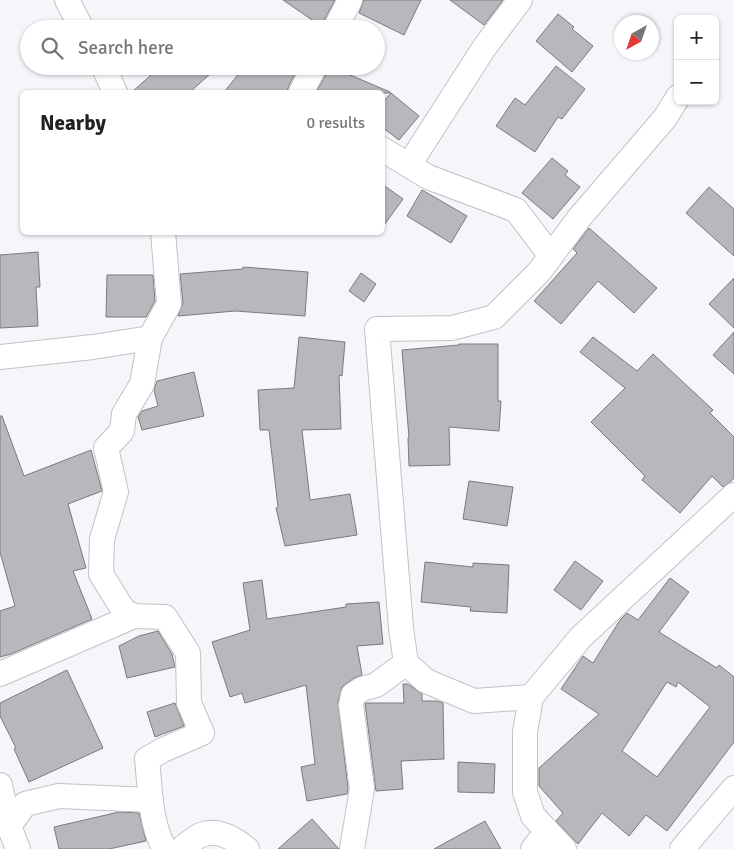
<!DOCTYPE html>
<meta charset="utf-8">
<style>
:root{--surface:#fff;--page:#f6f6f6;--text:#222;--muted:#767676;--line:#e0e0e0}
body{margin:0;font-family:Signika,sans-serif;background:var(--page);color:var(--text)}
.controls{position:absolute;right:15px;top:15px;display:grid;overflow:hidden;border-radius:8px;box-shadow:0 1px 4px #0004}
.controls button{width:45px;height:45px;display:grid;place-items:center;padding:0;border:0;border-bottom:1px solid var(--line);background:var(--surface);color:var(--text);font:25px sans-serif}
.compass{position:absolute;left:614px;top:15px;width:45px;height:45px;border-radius:50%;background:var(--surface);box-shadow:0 1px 4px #0004;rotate:220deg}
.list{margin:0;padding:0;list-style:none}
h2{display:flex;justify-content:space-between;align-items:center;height:65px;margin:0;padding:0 20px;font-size:21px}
h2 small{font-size:16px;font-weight:400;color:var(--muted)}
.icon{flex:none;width:28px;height:28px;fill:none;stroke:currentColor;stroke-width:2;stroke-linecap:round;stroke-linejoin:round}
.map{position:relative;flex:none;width:734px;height:849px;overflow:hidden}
.search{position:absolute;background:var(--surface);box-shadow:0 1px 4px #0004;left:20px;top:20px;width:365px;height:55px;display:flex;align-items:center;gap:12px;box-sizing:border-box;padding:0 18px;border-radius:28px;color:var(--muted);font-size:19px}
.panel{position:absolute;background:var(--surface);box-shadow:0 1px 4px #0004;left:20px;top:90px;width:365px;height:145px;border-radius:8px}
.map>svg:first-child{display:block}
</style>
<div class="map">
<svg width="734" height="849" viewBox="0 0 734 849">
<rect width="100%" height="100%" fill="#f5f5fa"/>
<!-- building -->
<g fill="#b7b7bc" stroke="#7a7a7f" fill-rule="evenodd">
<path d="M283,0H335L321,26Z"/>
<path d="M364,0H421L404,35L359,13Z"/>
<path d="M450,0H503L484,25Z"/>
<path d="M558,14L574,27L572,29L593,46L572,72L536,41Z"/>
<path d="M161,66H201L209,75L190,92H132Z"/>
<path d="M245,66H299L289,85L287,92H224Z"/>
<path d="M329,66L390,92V93L316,92L327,73Z"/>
<path d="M556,66L585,89L562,119L558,117L535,152L496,126L515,98L525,105Z"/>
<path d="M391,93L419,116L399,140L382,127V103Z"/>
<path d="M552,158L568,171L565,175L580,187L553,219L522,193Z"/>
<path d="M382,184L403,199L382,228Z"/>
<path d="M709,187L734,209V256L686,213Z"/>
<path d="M422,190L467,216L451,243L407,216Z"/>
<path d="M589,228L657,288L634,313L598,281L561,324L534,301L577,253L573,249Z"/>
<path d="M38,252L40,287H36L38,326L0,328V255Z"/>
<path d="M243,267L308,272L305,316L235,311L178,316L183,303L180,274L243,269Z"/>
<path d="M361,273L376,284L364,302L349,291Z"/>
<path d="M107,275H153L155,301L146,317H106Z"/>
<path d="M734,278V328L709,304Z"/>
<path d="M734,332V374L713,355Z"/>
<path d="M299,337L345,342L342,376L339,375L341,429L302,430L310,500L350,494L357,535L285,546L276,508L278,507L269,430H260L258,390L294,388Z"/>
<path d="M593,337L637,371L653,354L713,410L710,413L734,437V478L729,483L723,487L712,476L680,513L642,480L645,476L591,422L625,388L580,352Z"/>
<path d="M459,344H498V401H501L499,431L449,427L450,465L409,466L408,438H409L402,350L459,345Z"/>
<path d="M194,372L204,416L142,430L138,417L142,411L158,406L154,390L157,381Z"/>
<path d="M0,416H2L24,476L91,450L102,491L68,504L86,568L73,571L92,619L11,654L0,657V611L15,606L0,552Z"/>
<path d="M469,481L513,487L507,526L463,519Z"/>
<path d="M575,561L603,581L581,610L554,590Z"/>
<path d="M425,562L473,567V563L509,565L507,613L470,611L471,607L421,602Z"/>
<path d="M670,578L689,592L659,632L717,668L719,665L734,677V742L667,831L646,815L629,836L602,813L578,844L556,821L563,813L539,786V768L599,714L561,689L583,656L593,663L620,620L627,613L638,620ZM667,682L676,687L678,682L710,707L657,777L622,751Z"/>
<path d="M262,580L267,619L346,607V604L379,602L383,644L357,646L362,675L354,678L342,687L338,702L348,789L347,794L307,801L301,767L315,764L306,685L245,703L242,693L230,697L212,642L250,630L243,583Z"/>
<path d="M158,631L172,654L175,667L127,678L119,646L139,636Z"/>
<path d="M67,670L103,748L29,782L14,749L16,748L0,716V703Z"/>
<path d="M403,684H408L422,694V701H437L443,703L444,759L401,761L403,789L376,791L365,703H404Z"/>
<path d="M175,703L184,726L155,737L147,712Z"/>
<path d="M458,762L495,764L494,793L458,792Z"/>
<path d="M119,812L139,813L146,841L109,849H59L54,827Z"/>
<path d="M312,819L339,849H278Z"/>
<path d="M485,821L501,849H434Z"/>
</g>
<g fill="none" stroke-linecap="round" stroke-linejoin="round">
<defs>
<g id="minor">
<path d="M67,0L82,29"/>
<path d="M335,29L350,0"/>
<path d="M103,66L115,92"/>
<path d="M301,92L315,66"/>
<path d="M382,149L428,177L516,210L551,256"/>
<path d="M409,165L484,48L520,0"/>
<path d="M163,232L169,304L150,338L142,384L124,414L122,431L106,448L116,492L102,539L101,574L124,611L134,616L165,617L188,653L189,703L202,733L163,750L147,759C150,787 150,825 165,849"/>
<path d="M0,357L93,347L150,338"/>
<path d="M0,674L134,616"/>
<path d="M531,697L474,701L426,681L406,663L401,628L377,329L452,328L494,317L539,272L580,217L665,118L678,97"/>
<path d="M0,785L9,826L18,849"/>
<path d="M9,826L25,804L59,796L151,800"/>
<path d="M181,849C188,844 196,836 204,834C219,829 236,840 247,849"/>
<path d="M352,849L362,789L351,705L353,695L362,689L376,685L406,663"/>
<path d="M533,849L547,831"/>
<path d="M564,849L533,816L525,792V732L531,697L581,637L734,495"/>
<path d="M682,849L734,788"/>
</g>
</defs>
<!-- minor casing -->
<use href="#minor" stroke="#c2c2c7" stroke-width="26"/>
<!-- minor -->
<use href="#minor" stroke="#fff" stroke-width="24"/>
</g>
</svg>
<div class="controls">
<button>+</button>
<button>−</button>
</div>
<svg class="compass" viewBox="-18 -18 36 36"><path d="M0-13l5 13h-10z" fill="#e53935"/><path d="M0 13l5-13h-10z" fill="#767676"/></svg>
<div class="search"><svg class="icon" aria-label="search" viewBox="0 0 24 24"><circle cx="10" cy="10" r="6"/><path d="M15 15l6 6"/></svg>Search here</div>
<section class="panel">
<h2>Nearby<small>0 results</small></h2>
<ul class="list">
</ul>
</section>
</div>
